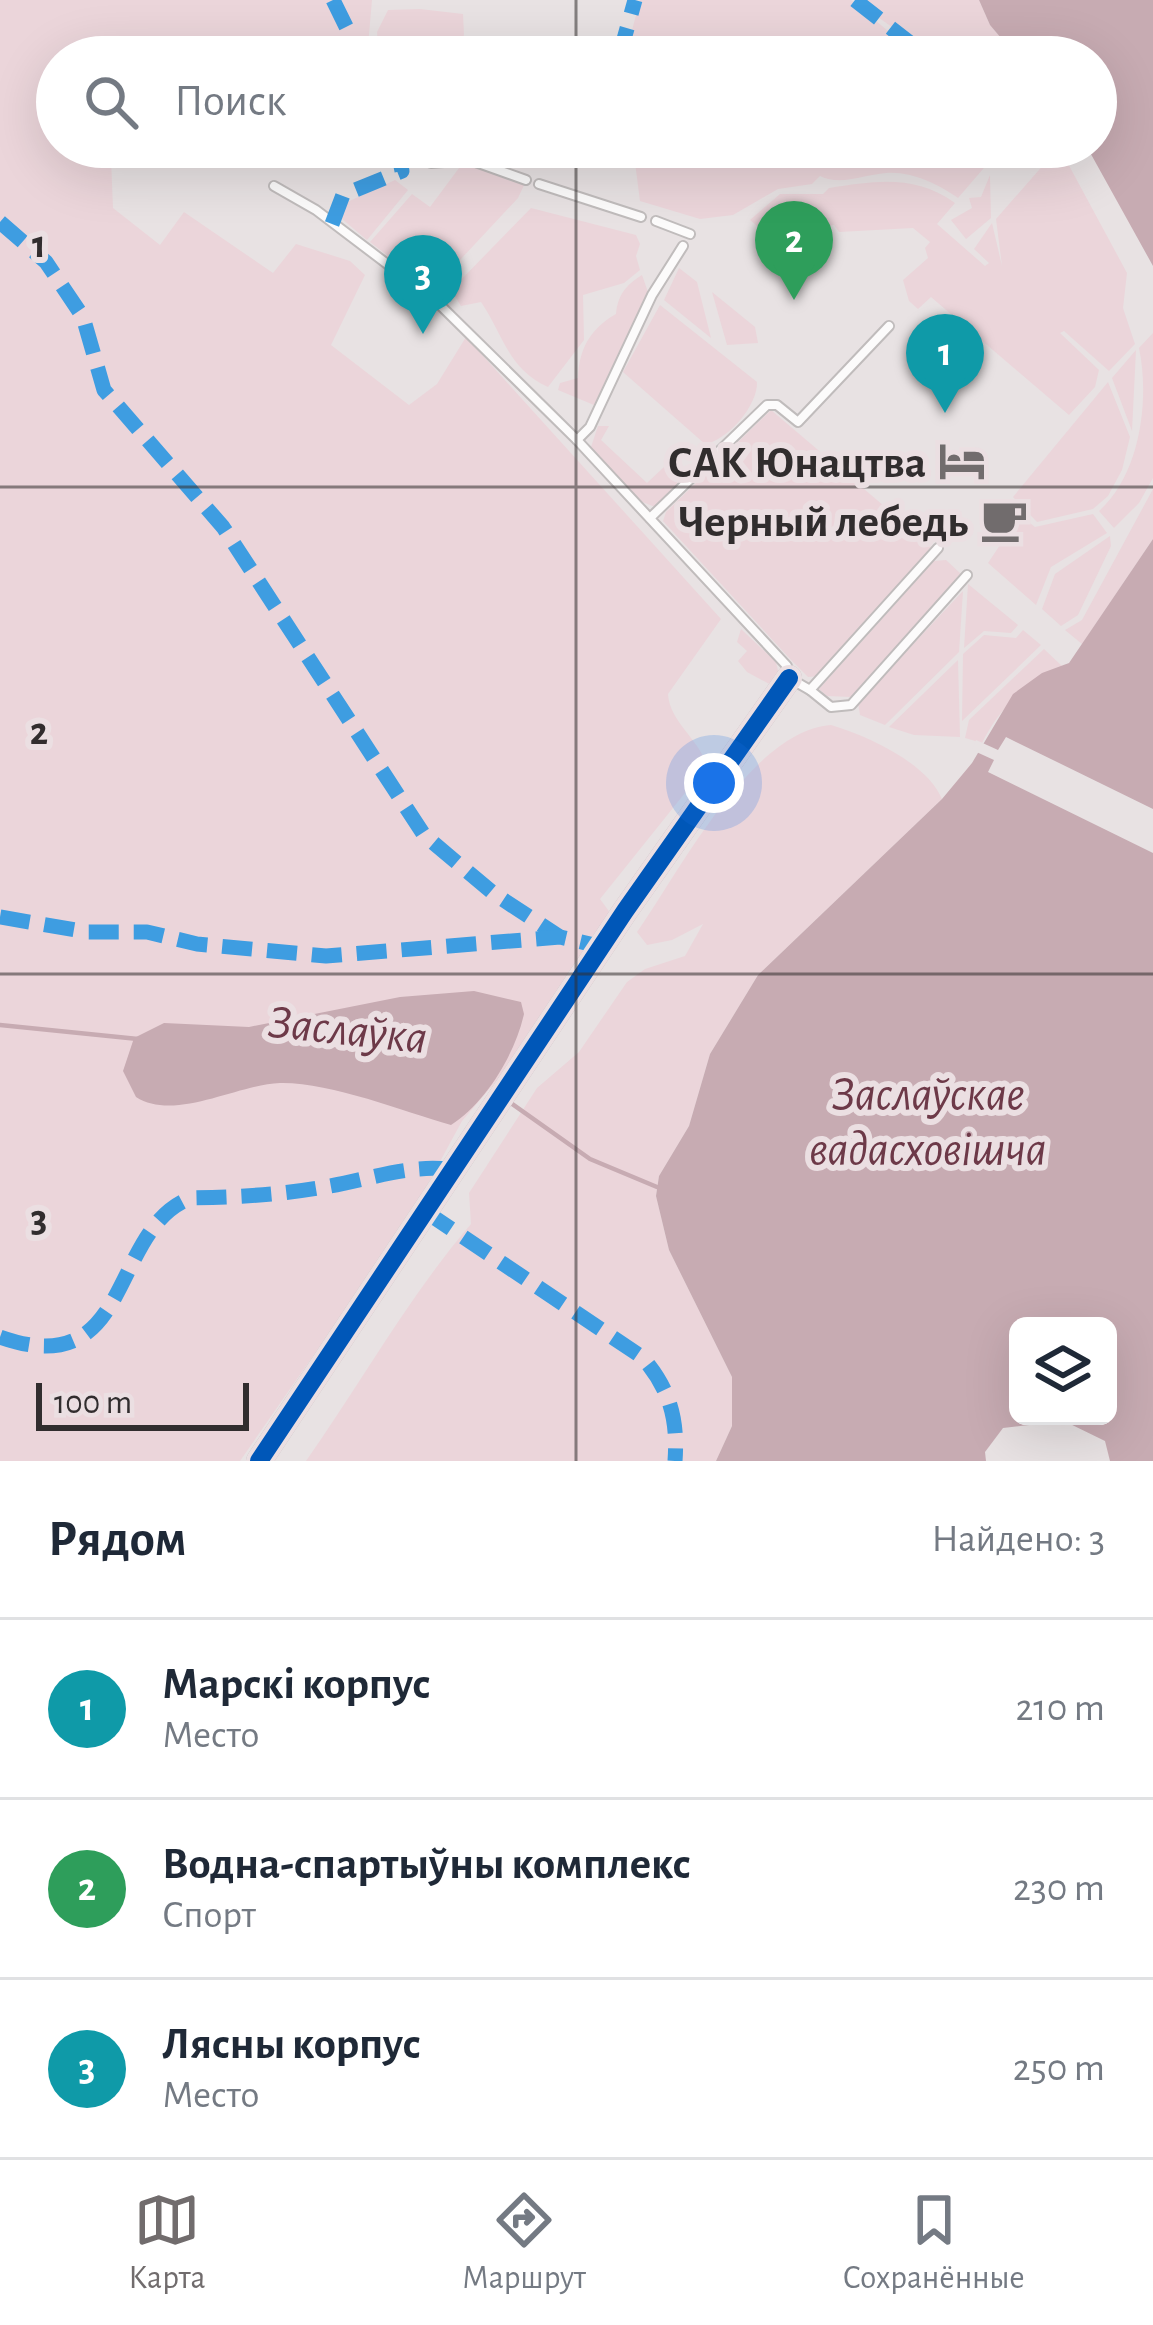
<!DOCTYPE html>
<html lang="ru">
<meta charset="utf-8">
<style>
:root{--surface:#fff;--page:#f6f6f7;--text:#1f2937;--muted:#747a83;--line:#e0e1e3;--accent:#716c6d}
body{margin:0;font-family:"Alegreya Sans",sans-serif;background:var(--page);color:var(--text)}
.controls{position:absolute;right:36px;bottom:36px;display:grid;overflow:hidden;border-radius:18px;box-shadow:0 12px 48px #0002}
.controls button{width:108px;height:108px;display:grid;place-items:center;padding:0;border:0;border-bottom:3px solid var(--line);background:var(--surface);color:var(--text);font:60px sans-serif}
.scale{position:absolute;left:36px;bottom:30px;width:213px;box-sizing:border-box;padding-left:12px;border:6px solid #312d2e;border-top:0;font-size:33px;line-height:42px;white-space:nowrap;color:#312d2e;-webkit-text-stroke:9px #ebdfe2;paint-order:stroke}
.you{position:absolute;left:714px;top:783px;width:42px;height:42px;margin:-30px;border:9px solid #fff;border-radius:50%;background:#1a73e8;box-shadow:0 0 0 18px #1a73e833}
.badge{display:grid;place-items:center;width:78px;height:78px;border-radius:50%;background:var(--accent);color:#fff;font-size:39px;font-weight:700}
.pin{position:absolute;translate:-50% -99px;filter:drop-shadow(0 3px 6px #0008)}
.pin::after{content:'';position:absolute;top:63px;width:42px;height:36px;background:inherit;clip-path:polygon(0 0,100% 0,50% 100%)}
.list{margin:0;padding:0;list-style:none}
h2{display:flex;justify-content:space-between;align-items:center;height:156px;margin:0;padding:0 48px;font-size:51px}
h2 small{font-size:39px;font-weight:400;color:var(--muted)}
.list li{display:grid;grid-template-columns:78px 1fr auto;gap:36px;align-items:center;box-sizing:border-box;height:180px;padding:0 48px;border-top:3px solid var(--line)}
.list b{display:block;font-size:45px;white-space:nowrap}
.list p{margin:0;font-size:39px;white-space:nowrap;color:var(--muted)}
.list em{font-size:39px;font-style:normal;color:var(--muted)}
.icon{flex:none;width:66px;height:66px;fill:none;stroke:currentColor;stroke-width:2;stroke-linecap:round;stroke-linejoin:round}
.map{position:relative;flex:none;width:1153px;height:1461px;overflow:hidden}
.search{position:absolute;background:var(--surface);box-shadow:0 12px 48px #0002;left:36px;right:36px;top:36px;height:132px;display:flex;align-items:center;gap:30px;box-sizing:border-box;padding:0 42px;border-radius:66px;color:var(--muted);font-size:45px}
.sheet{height:696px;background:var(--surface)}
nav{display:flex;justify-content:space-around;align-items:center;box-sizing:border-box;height:168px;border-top:3px solid var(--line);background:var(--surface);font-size:33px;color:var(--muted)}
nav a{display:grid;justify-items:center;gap:6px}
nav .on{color:var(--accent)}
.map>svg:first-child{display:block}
</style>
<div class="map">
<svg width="1153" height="1461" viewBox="0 0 1153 1461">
<rect width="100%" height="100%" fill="#e8e2e3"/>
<!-- green -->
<g fill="#ebd5da">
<path d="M0,0H372L367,57H266L251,42L229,57H57V147H122L111,159L113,208L160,245L184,212L273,273L296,244L350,261L365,275L331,345L409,405L437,384L466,337L721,619L668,694C670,726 707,743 708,775L697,778L600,899L611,914L533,1038L462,1121L411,1215L240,1461H0Z"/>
<path d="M640,0H851L894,36L944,57H625Z"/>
<path d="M857,0H979L990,25L1017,57C944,57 913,48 857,0Z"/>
<path d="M420,9L463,14L464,35L453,57H379L377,32L388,10Z"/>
<path d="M633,147H1002L958,198C938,184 911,171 886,173C863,175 840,186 820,176L812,184L778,189L733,215L700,219L640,201Z"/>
<path d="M1059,147L1127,273L1123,308L1135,344L1109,371L1064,331L1060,333L1099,370L1095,387L1069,415L931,297L918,309L909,301L903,280L928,258L925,248L930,242L913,228L839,232L834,225L763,231L750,220L780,194H823L829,188C876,181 914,174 955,203L937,224L985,266L989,263L974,249L992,223L1002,266L996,219Z"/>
<path d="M462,164L525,183L518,198L432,290L370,242L412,194L430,207Z"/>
<path d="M990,175L991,218L966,239L951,220L972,208L969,198L981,197Z"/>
<path d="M395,180L408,190L367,240L341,218L343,204Z"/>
<path d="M531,208L636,235L640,244L636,256L640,270L624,283L583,295L584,340L548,387C508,369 504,336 481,302L461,306L451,290Z"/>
<path d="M679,268L697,282L711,338L664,300Z"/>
<path d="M642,275L648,292L594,405L558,390L560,383L578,378C579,349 590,329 616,314C618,295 625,286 642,275Z"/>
<path d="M712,292L755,327L758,343L727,345Z"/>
<path d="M660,305L757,382C758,405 728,440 705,444L623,372Z"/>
<path d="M1153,333V478L1139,503L1114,528L1099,511C1140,475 1150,400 1139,348Z"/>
<path d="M1136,350L1132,431L1112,378Z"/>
<path d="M1108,382L1130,437L1122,470L1108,496L1093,509L1037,522L1013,497Z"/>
<path d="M771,410L930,545L931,553L820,676L808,677L792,661L663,521L666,512Z"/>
<path d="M598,426H609L601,440L647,483L664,467L679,475L677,485L655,507L640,501L591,447Z"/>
<path d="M1153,489V539L1082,644L1065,630L1082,620Z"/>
<path d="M1093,514L1107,533L1051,567L1036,605L988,563L1020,515L1035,527Z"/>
<path d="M1110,536L1111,546L1078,615L1061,626L1042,609L1055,574Z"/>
<path d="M946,560L961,574L851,697L827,696L819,689L934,561Z"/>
<path d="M968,584L1018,625L1011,633L984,631L964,648Z"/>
<path d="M963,591L959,652L885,725L860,715L858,703Z"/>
<path d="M741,629L776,662L779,675L773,686L747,672L738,661L747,651L737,642Z"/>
<path d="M1023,630L1041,645L962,721L963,654L984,635L1016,638Z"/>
<path d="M1044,649L1062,666C1029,677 997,712 982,743L965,738L969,720Z"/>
<path d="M958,660L960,737L914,735L889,727Z"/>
<path d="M831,725C868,736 927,763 942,799L758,975L710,1054L689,1126L659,1176L656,1196L669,1250L732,1377V1426L716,1461H306C361,1383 409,1296 471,1224L469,1193L537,1088L579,1052L627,982L645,969L685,956L703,924L672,940L647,945L637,932C680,871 751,731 831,725Z"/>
</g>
<!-- water -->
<g fill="#c7abb2" fill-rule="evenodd">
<path d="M979,0H1153V266L1087,147H1096V57H1017L990,25Z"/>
<path d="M1153,539V1461H1110L1105,1441L1064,1421L1003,1428L985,1452L986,1461H716L732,1426V1377L669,1250L656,1196L659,1176L689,1126L710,1054L758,975L942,799L972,763L1013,694L1042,673L1069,663ZM1018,1326H1108V1416H1018Z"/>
<path d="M474,991L521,1002L524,1014C515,1054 486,1103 451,1125C402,1111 330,1082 280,1083C238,1084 175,1122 136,1097L123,1071L134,1038L164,1023L249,1027L400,997Z"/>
</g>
<!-- pier -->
<path fill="#e8e2e3" d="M1006,737L1153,809V853L988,772L994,760L972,750L976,740L998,750Z"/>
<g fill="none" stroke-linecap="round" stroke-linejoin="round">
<!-- stream -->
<g stroke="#c7abb2" stroke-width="4.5">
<path d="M0,1025L138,1039"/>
<path d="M505,1099L590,1159L657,1187"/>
</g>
<defs>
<g id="lane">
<path d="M400,151L431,163L470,160L526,180"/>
<path d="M539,184L641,217"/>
<path d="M274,186L316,210L428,295"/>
<path d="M656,221L690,234"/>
<path d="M438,303L577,440L787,666L789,678L810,690L938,548"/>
<path d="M577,440L590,427L652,295L683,246"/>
<path d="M650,518L767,405H777L798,422L889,326"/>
<path d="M810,690L831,707L851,705L967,575"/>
</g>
<path id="secondary" d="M259,1461L625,911L789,678"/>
</defs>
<!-- lane casing -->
<use href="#lane" stroke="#c0bcbc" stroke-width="12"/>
<!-- secondary casing -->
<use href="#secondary" stroke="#c0bcbc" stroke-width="26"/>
<!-- lane -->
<use href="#lane" stroke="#fcfbfb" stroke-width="8"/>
<!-- secondary -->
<use href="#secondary" stroke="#fcfbfb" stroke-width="21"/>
<!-- quiet -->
<g stroke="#3e9de1" stroke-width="15" stroke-dasharray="30 15" stroke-linecap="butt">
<path d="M333,0L361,57"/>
<path d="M855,0L910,43L952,57"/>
<path d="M619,57L635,0"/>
<path d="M0,222L46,262L83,317L104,390L223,527L424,835L493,893L560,937"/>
<path d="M332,224L343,195L402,171L397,147"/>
<path d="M0,917L88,932H147L197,944L326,956L560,937L603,947"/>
<path d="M426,1212L642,1357C670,1389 678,1419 675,1461"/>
<path d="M0,1337C135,1385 108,1229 191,1198C236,1197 279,1195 324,1187C368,1180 411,1163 454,1170"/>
</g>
<defs>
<path id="cycleway" d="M259,1461L625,911L789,678"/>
</defs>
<!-- cycleway casing -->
<use href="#cycleway" stroke="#ebdfe2" stroke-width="26"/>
<!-- cycleway -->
<use href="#cycleway" stroke="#0057b8" stroke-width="18"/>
</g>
<!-- grid -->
<path fill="none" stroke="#312d2e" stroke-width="3" stroke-opacity="0.55" d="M576,0V57M576,147V1461M0,487H1153M0,974H1153"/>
<!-- icons -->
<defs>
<symbol id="hotel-bare" viewBox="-9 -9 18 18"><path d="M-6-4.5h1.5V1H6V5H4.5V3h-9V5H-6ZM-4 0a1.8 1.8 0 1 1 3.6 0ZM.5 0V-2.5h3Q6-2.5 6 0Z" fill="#716c6d" stroke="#ebdfe2" stroke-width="2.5" paint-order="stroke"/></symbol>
<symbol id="cafe-bare" viewBox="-9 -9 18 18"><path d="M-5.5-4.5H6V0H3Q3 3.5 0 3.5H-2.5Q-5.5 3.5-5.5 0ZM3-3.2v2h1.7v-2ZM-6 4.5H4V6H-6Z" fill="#716c6d" stroke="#ebdfe2" stroke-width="2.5" paint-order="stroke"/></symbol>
</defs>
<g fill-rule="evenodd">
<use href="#hotel-bare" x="929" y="428" width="66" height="66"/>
<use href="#cafe-bare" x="971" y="487" width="66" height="66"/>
</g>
<g text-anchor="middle" stroke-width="12" stroke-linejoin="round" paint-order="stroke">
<!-- poi labels -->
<g font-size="45" font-weight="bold" fill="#312d2e" stroke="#ebdfe2" text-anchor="end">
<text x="926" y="477">САК Юнацтва</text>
<text x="968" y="536">Черный лебедь</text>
</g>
<!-- water labels -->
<g font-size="48" font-style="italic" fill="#6d3948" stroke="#ebdfe2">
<text transform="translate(348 1028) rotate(6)" y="17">Заслаўка</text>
<text x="928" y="1110">Заслаўскае<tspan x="928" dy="55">вадасховішча</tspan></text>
</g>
</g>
<g font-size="39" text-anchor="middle" font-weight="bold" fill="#312d2e" stroke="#ebdfe2" stroke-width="12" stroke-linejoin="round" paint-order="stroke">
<text x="39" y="257">1</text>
<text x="39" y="744">2</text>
<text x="39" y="1231">3</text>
</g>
</svg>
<div class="controls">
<button><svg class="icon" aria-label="layers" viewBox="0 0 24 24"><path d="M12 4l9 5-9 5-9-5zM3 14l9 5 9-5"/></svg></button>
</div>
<div class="scale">100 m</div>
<div class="you"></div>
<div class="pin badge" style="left:945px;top:413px;background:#0f9aa8">1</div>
<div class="pin badge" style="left:794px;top:300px;background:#2e9e5b">2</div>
<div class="pin badge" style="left:423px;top:334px;background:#0f9aa8">3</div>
<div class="search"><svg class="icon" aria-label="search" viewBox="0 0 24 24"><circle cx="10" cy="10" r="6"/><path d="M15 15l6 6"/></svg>Поиск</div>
</div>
<section class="sheet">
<h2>Рядом<small>Найдено: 3</small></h2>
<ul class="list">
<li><span class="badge" style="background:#0f9aa8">1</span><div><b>Марскі корпус</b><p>Место</p></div><em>210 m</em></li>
<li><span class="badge" style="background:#2e9e5b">2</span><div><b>Водна-спартыўны комплекс</b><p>Спорт</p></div><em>230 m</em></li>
<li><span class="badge" style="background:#0f9aa8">3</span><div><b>Лясны корпус</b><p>Место</p></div><em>250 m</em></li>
</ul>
</section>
<nav>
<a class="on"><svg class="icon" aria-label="map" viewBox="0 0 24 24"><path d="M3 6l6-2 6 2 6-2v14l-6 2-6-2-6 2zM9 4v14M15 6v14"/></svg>Карта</a>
<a><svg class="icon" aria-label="directions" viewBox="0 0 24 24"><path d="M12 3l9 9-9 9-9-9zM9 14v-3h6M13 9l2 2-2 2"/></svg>Маршрут</a>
<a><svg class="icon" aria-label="saved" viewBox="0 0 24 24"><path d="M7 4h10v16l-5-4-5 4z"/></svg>Сохранённые</a>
</nav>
